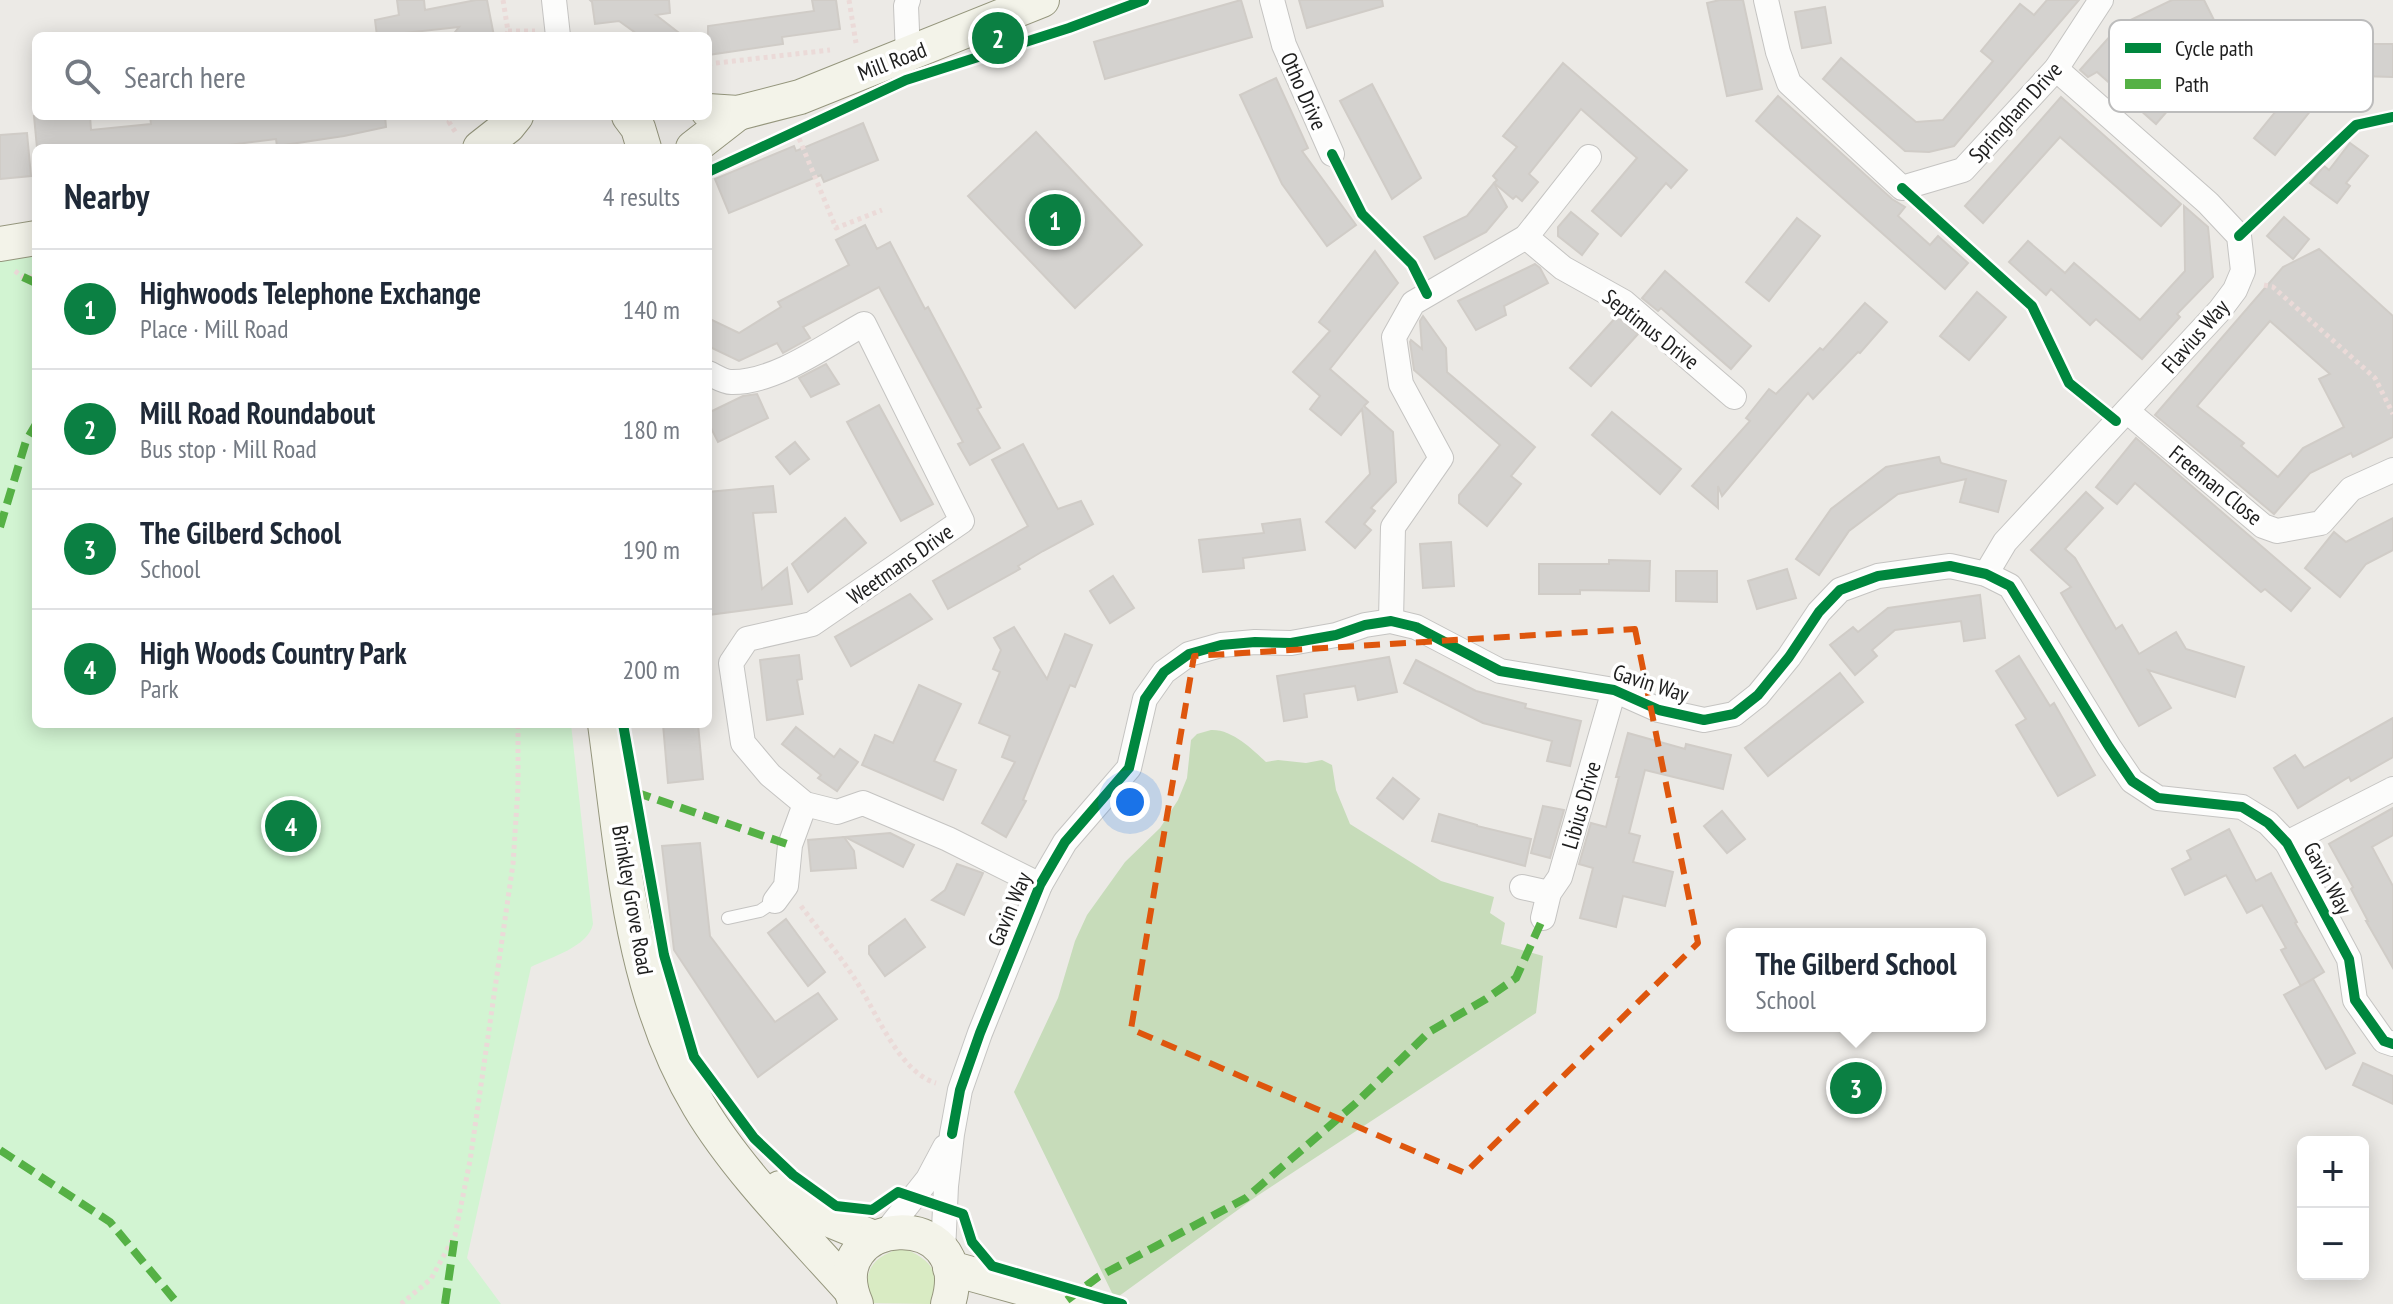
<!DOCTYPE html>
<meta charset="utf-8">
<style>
:root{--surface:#fff;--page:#f2f2f3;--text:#1f2937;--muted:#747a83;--line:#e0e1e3;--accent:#0b8043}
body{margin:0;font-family:"PT Sans Narrow",sans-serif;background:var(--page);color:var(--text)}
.controls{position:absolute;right:24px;bottom:24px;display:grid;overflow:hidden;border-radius:12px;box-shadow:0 4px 20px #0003}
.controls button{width:72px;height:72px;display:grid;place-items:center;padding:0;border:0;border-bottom:2px solid var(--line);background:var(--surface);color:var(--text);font:40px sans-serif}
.you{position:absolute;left:1130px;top:802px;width:28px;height:28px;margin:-20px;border:6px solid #fff;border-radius:50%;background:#1a73e8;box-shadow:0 0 0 12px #1a73e833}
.badge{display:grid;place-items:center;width:52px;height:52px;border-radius:50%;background:var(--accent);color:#fff;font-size:26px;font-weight:700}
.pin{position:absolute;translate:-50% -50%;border:4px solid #fff;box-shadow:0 2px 8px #0006}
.popup{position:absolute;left:1726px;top:928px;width:260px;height:104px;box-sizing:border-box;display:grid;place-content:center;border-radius:12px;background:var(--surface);filter:drop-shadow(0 2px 6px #0005);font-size:26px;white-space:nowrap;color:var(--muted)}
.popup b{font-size:30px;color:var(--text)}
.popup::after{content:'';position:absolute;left:50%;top:100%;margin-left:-16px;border:16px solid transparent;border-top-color:var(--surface)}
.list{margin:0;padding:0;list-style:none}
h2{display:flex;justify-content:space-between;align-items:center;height:104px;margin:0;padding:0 32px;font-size:34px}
h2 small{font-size:26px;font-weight:400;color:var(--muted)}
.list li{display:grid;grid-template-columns:52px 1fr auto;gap:24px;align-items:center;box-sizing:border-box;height:120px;padding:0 32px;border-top:2px solid var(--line)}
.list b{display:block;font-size:30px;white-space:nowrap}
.list p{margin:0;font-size:26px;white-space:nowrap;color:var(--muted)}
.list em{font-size:26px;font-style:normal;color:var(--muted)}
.icon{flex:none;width:44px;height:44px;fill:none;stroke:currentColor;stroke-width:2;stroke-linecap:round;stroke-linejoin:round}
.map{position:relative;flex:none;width:2393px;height:1304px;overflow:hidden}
.search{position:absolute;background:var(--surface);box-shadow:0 4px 20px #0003;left:32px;top:32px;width:680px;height:88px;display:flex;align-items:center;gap:20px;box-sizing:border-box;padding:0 28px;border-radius:12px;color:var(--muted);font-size:30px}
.panel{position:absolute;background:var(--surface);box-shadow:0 4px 20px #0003;left:32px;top:144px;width:680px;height:584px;border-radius:12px}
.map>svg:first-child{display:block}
</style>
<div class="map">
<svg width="2393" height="1304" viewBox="0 0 2393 1304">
<rect width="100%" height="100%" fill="#eceae6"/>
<!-- grass -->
<path fill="#d9ebc3" d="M901,1248C928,1256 947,1276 930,1304L871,1303C862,1272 870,1258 901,1248Z"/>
<!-- forest -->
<path fill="#c7dcba" d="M1211,730C1232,729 1252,749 1266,762L1278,760L1306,763L1322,760L1332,765L1336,790L1350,824L1441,881L1494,897L1490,913L1505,923L1501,944L1543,956L1536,1013L1257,1196L1115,1299L1014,1092L1058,998L1075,941L1087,915L1125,862L1160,828L1178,800L1187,778L1191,740L1197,734Z"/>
<!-- park -->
<path fill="#d2f4d2" d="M36,253V724H571L593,924C588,947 551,957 531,967L467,1258L501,1304H0V261Z"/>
<!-- building -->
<g fill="#d4d2cf" stroke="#d0ccc7" stroke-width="2" fill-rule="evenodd">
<path d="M397,0H424L425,10L476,0H487L494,36H452L459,27L377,36L375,20L399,15Z"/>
<path d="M590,0H669L670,13L656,15L683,36H640L619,21L595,24L592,2Z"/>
<path d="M812,0H836L840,29L782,37L783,44L708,55V26L814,11Z"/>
<path d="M1241,0L1252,37L1105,79L1094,42Z"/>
<path d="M1299,0H1382L1383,6L1307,28Z"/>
<path d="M1720,0H1743L1762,89L1727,96L1707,3Z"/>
<path d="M2047,0H2079L1954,146L1929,152L1905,151L1823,79L1841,58L1916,122L1943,120L1993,61L1981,51L2020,4L2034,15Z"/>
<path d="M2172,0H2204L2214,20L2173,40L2169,31L2124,57L2175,102L2156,124L2097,72L2088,77L2080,70L2120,25Z"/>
<path d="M1825,7L1831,43L1802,48L1795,12Z"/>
<path d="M2361,44H2393V77L2360,76Z"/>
<path d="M2308,62L2328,79L2311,100L2316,104L2275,155L2254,138L2281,105L2276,101Z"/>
<path d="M1563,63L1687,170L1671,188L1666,183L1621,236L1592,211L1637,158L1581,109L1529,174L1538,182L1522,201L1516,196L1513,199L1494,183L1497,180L1493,176L1517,147L1503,136Z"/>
<path d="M1276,78L1308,148L1302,151L1356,225L1327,246L1282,184L1240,95Z"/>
<path d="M1372,84L1421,178L1392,199L1340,101Z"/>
<path d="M1778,96L1892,199L1905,207L1898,216L1930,245L1938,236L1968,263L1945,289L1756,121Z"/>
<path d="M2061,97L2181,204L2161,226L2060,137L1983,223L1965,206Z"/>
<path d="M34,116H90L91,130L151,124L150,116H385L386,127L344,136L277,146L276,139L205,148H37Z"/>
<path d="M863,123L878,160L824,182L821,175L729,213L715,179L794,146L796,151Z"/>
<path d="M1036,132L1142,245L1075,308L968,196Z"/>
<path d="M27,133L31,176L0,179V135Z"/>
<path d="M2350,143L2368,156L2346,183L2350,186L2337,203L2310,183L2324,166L2329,170Z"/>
<path d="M1494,183L1507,207L1486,232L1435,259L1424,237L1467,216Z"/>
<path d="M2184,206L2208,227L2213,277L2177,314L2180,317L2142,359L2096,319L2090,325L2051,289L2046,295L2009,262L2028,241L2065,273L2074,263L2140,320L2185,271Z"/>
<path d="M1571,212L1598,234L1582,255L1558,236V227Z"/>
<path d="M2284,217L2309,239L2293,259L2267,236Z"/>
<path d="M1797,218L1820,236L1769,301L1746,282Z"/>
<path d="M865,225L877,249L890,242L925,309L928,307L968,382L981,407L977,409L1000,448L970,465L958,444L963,442L879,287L803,327L810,338L783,353L777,343L739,361L708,346V318L739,333L781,307L778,302L849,265L836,240Z"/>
<path d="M2319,249L2393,316V437L2353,457L2351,453L2310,473L2274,514L2155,415L2283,267ZM2270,321L2330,374L2319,379L2344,427L2303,448L2278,477L2241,446L2244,443L2197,406Z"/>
<path d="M1375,251L1398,283L1330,369L1368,402L1364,406L1393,432L1396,482L1371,508L1375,511L1364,524L1371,530L1355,548L1326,522L1370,474L1362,409L1341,435L1310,409L1320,396L1293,372L1330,331L1319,322Z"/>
<path d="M1535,264L1540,268L1548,283L1504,306L1506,315L1476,330L1458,301Z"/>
<path d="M1665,271L1751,346L1731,369L1661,308L1658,311L1642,298Z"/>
<path d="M1977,292L2006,317L1969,360L1940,336Z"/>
<path d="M1865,303L1887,322L1860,353L1858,352L1813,399L1808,393L1722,496L1718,486V508L1692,486L1750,421L1746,418L1769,389L1776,394L1820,348L1823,350Z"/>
<path d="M1423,316L1446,348L1447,372L1535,447L1511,476L1521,484L1487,526L1459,503V495L1500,445L1414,370L1410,342L1411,340L1422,349L1420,321Z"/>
<path d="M1617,316L1638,334L1591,386L1570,368Z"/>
<path d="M826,364L839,384L811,397L799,378Z"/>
<path d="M757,394L768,418L718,442L708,422V413L743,396Z"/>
<path d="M879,405L933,504L901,521L847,422Z"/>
<path d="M1612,412L1681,469L1660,494L1592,435Z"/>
<path d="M2136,438L2310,588L2291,611L2265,589L2261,592L2135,483L2117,504L2096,487Z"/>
<path d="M795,442L809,459L790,474L776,457Z"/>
<path d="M1023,444L1058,509L1081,501L1093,524L1043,551L1018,566L1020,569L948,609L933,581L1028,526L992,460Z"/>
<path d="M1939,457L1941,463L2006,481L1998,512L1960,502L1966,479L1898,494L1849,531L1819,575L1796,559L1831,509L1886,467Z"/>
<path d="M773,486L776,512L753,513L762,589L787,568L792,604L708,615V492Z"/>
<path d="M2086,492L2103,508L2065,549L2075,558L2116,629L2122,625L2139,654L2176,632L2186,649L2244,667L2235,697L2148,670L2171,708L2139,726L2061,593L2071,587L2031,550Z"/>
<path d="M845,518L866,543L808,592L792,564Z"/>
<path d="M2393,518V550L2366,564L2340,597L2305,568L2334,532L2346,542Z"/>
<path d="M1300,519L1305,550L1243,558L1244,568L1203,572L1199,540L1264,533L1262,524Z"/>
<path d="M1451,542L1454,586L1423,588L1420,544Z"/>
<path d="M1609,560L1650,561L1649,591L1580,590V594H1539V564H1609Z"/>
<path d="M1787,569L1796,598L1757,609L1748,581Z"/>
<path d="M1676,571H1717V602L1676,601Z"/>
<path d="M1113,576L1134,608L1110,623L1090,591Z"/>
<path d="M910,594L932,619L851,666L835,637Z"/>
<path d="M1980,595L1985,638L1964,641L1961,621L1895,630L1872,650L1877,656L1855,675L1830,645L1853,627L1858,632L1888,608Z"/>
<path d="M1014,627L1047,679L1065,634L1092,645L1075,687L1070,685L1023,800L1026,801L1006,837L982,823L1015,762L1002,757L1010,736L979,723L1000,672L993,669L1001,650L994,638Z"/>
<path d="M799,655L802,679L797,680L803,714L767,720L760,660Z"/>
<path d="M2019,656L2050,706L2054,703L2095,775L2058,796L2016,725L2026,719L1996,671Z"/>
<path d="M1389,657L1397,692L1358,700L1355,686L1304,694L1307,717L1284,721L1277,676Z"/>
<path d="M1416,660L1476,691L1526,704L1525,708L1581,721L1570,766L1547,761L1552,741L1483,723L1404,683Z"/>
<path d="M1840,673L1863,702L1768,776L1745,748Z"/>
<path d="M919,685L961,704L934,761L956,770L943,800L862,765L875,735L893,743Z"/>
<path d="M2393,718V757L2351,781L2349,777L2298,808L2274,768L2295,755L2304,768Z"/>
<path d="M663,724H698L703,779L668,783Z"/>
<path d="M796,727L834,757L840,749L858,762L837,791L818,778L821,775L782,744Z"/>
<path d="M1628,733L1685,749L1686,744L1731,755L1723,789L1645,770L1629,833L1640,836L1633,862L1673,872L1665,906L1623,896L1616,927L1580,918L1593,868L1579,864L1591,823L1606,827L1619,777H1616Z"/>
<path d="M1393,778L1419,799L1403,819L1377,798Z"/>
<path d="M1543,806L1564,810L1550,858L1531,853Z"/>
<path d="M2393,808V835L2372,847L2393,886V968L2366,921H2368L2351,889L2353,887L2329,844Z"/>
<path d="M1722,811L1745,839L1727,853L1704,826Z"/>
<path d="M1439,814L1477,825V826L1531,839L1525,866L1432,841Z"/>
<path d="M2229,829L2256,881L2271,873L2297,922L2295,923L2324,972L2301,986L2281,950L2286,948L2262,905L2247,913L2226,875L2185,895L2172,869L2191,859L2187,851Z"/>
<path d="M890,833L914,845L903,867L845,837Z"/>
<path d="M844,837L854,851L856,868L811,871L808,840Z"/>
<path d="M700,843L710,936L775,1022L818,993L837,1019L758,1077L674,950L662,846Z"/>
<path d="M957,864L983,873L964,915L932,900L945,890Z"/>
<path d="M786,919L825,972L808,986L768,933Z"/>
<path d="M905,919L925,947L885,976L869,954V946Z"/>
<path d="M2313,979L2355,1053L2326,1069L2284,995Z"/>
<path d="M2363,1063L2393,1076V1104L2353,1085Z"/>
</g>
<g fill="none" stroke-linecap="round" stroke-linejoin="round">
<defs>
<path id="lane" d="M728,918L760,911L775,901"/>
<g id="street">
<path d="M554,0L558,36"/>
<path d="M1272,0L1284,45L1332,154"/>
<path d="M1766,0L1778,52L1789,83L1902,188L1963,170L2056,69L2101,0"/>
<path d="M908,55L906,6L908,0"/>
<path d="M1526,237L1563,268L1624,302L1734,397"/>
<path d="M708,373C715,376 724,382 731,382C775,383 826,345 864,324L962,521L812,624L747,639L731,663L743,743L770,775L805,804L837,812L863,803L948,839L1040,885"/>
<path d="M2127,411L2263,526L2277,531L2321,523L2351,489L2393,470"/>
<path d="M1986,574L2005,542L2220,310L2235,290L2243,271L2239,236L2208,203L2056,69"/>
<path d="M1391,621L1393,527L1441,458L1401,384L1394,337L1413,303L1526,237L1589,157"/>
<path d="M2287,843L2393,789"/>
<path d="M1522,887L1549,893"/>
<path d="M775,901L786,886L790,845L805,804"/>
<path d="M1543,918L1549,893L1560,877L1614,690"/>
<path d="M886,1232L928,1179L945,1147"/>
<path d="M943,1252L946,1186L952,1134L960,1090L980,1033L1040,885L1065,842L1129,768L1145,699L1164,672L1189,654L1221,645L1255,642L1291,643L1336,635L1365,625L1391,621L1416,627L1500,671L1614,690L1659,710L1704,720L1734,714L1758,695L1789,657L1819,612L1840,590L1878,576L1950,566L1986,574L2010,586L2109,747L2132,781L2158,798L2242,807L2268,823L2287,843L2349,959L2355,1000L2384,1041L2393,1044"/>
</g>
<g id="secondary">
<path d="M708,111L738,113L800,97L1042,0"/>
<path d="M629,116L638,128L644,148"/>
<path d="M480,148L508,126L516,116"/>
<path d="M693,148L738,113"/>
<path d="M0,244L36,238"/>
<path d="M605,724C623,854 630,991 699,1106C737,1170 800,1233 850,1289"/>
<path d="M780,1188L815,1214L874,1238"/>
<path d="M950,1268L1080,1304"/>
<path d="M856,1304C817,1214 979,1203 948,1304"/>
</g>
</defs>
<!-- lane casing -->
<use href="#lane" stroke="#c5c4c2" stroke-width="14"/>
<!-- street casing -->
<use href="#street" stroke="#c5c4c2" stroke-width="26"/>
<!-- secondary casing -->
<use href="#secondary" stroke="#95967d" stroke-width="36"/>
<!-- path -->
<g stroke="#ebdad8" stroke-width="5" stroke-dasharray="4 4" stroke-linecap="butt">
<path d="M503,0L508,31L506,36"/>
<path d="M849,0L856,43"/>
<path d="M508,31H535"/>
<path d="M708,64L830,50"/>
<path d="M455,116L449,122L456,133"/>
<path d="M796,131L836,228L882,210"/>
<path d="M15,271L23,277H36"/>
<path d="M2264,285L2273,287L2375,378L2393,414"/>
<path d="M801,906C818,929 837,952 853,976C875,1008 898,1072 936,1083"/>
<path d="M401,1304L431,1279L455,1235L470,1161L513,864L518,788V724"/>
</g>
<!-- lane -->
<use href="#lane" stroke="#fcfcfb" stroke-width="12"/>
<!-- street -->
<use href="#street" stroke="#fcfcfb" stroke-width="24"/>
<!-- secondary -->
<use href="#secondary" stroke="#f3f3e9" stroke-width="34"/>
<!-- quiet -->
<g stroke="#55b145" stroke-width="8" stroke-dasharray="16 8" stroke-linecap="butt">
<path d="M23,277L36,283"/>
<path d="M0,527L26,441L36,424"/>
<path d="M635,792L790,845"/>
<path d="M0,1150L110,1222L178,1304"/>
<path d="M1067,1300L1098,1277L1246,1198L1356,1103L1429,1032L1486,999L1516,978L1543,918"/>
<path d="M445,1304L455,1235"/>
</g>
<defs>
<g id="cycleway">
<path d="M1332,154L1362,214L1412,264L1427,294"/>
<path d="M708,172L906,80L1069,28L1144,0"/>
<path d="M1902,188L2032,306L2069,383L2116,421"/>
<path d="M2239,236L2356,125L2393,117"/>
<path d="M623,724L664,955L694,1057L754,1138L793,1175L836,1206L872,1210L898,1192L963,1214L972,1242L992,1266L1122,1304"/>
<path d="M952,1134L960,1090L980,1033L1040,885L1065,842L1129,768L1145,699L1164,672L1189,654L1221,645L1255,642L1291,643L1336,635L1365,625L1391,621L1416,627L1500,671L1614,690L1659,710L1704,720L1734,714L1758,695L1789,657L1819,612L1840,590L1878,576L1950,566L1986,574L2010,586L2109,747L2132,781L2158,798L2242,807L2268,823L2287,843L2349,959L2355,1000L2384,1041L2393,1044"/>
</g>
</defs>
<!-- cycleway casing -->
<use href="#cycleway" stroke="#fff" stroke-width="15"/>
<!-- cycleway -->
<use href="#cycleway" stroke="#00873e" stroke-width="10"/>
</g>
<!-- marked area -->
<path fill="none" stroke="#de560d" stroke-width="6" stroke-dasharray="16 10" stroke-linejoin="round" d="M1635,629L1698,943L1465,1173L1131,1029L1194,656Z"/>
<g text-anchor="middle" stroke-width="7" stroke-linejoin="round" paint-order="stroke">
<!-- street labels -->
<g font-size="22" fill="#1e1e1e" stroke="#fff">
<text transform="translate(892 61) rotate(-21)" y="8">Mill Road</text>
<text transform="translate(1304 91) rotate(66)" y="8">Otho Drive</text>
<text transform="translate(2015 112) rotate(-48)" y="8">Springham Drive</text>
<text transform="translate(1651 329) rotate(38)" y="8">Septimus Drive</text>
<text transform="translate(2195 336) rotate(-49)" y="8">Flavius Way</text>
<text transform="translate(2216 485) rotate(39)" y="8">Freeman Close</text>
<text transform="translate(900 564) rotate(-35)" y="8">Weetmans Drive</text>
<text transform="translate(1651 683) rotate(18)" y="8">Gavin Way</text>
<text transform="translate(1581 805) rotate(-74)" y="8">Libius Drive</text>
<text transform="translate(2328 878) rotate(62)" y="8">Gavin Way</text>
<text transform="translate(633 900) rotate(80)" y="8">Brinkley Grove Road</text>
<text transform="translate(1009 909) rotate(-67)" y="8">Gavin Way</text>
</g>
</g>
<!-- legend -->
<rect x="2109" y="20" width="264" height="92" rx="12" fill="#fff" stroke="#bcbcbc" stroke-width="2"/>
<rect x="2125" y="43" width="36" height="10" fill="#00873e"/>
<rect x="2125" y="79" width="36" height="10" fill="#55b145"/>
<g font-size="22" fill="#1e1e1e">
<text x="2175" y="56">Cycle path</text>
<text x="2175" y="92">Path</text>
</g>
</svg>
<div class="controls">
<button>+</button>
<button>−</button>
</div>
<div class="you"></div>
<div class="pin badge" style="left:1055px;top:220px">1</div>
<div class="pin badge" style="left:998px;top:38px">2</div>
<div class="pin badge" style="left:1856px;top:1088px">3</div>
<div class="popup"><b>The Gilberd School</b>School</div>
<div class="pin badge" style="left:291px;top:826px">4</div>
<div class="search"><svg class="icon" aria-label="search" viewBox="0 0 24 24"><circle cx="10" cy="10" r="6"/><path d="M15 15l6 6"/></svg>Search here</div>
<section class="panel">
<h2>Nearby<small>4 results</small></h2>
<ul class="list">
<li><span class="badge">1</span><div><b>Highwoods Telephone Exchange</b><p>Place · Mill Road</p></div><em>140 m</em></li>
<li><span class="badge">2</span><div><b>Mill Road Roundabout</b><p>Bus stop · Mill Road</p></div><em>180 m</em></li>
<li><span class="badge">3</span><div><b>The Gilberd School</b><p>School</p></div><em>190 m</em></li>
<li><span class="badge">4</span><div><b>High Woods Country Park</b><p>Park</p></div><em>200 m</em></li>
</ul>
</section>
</div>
